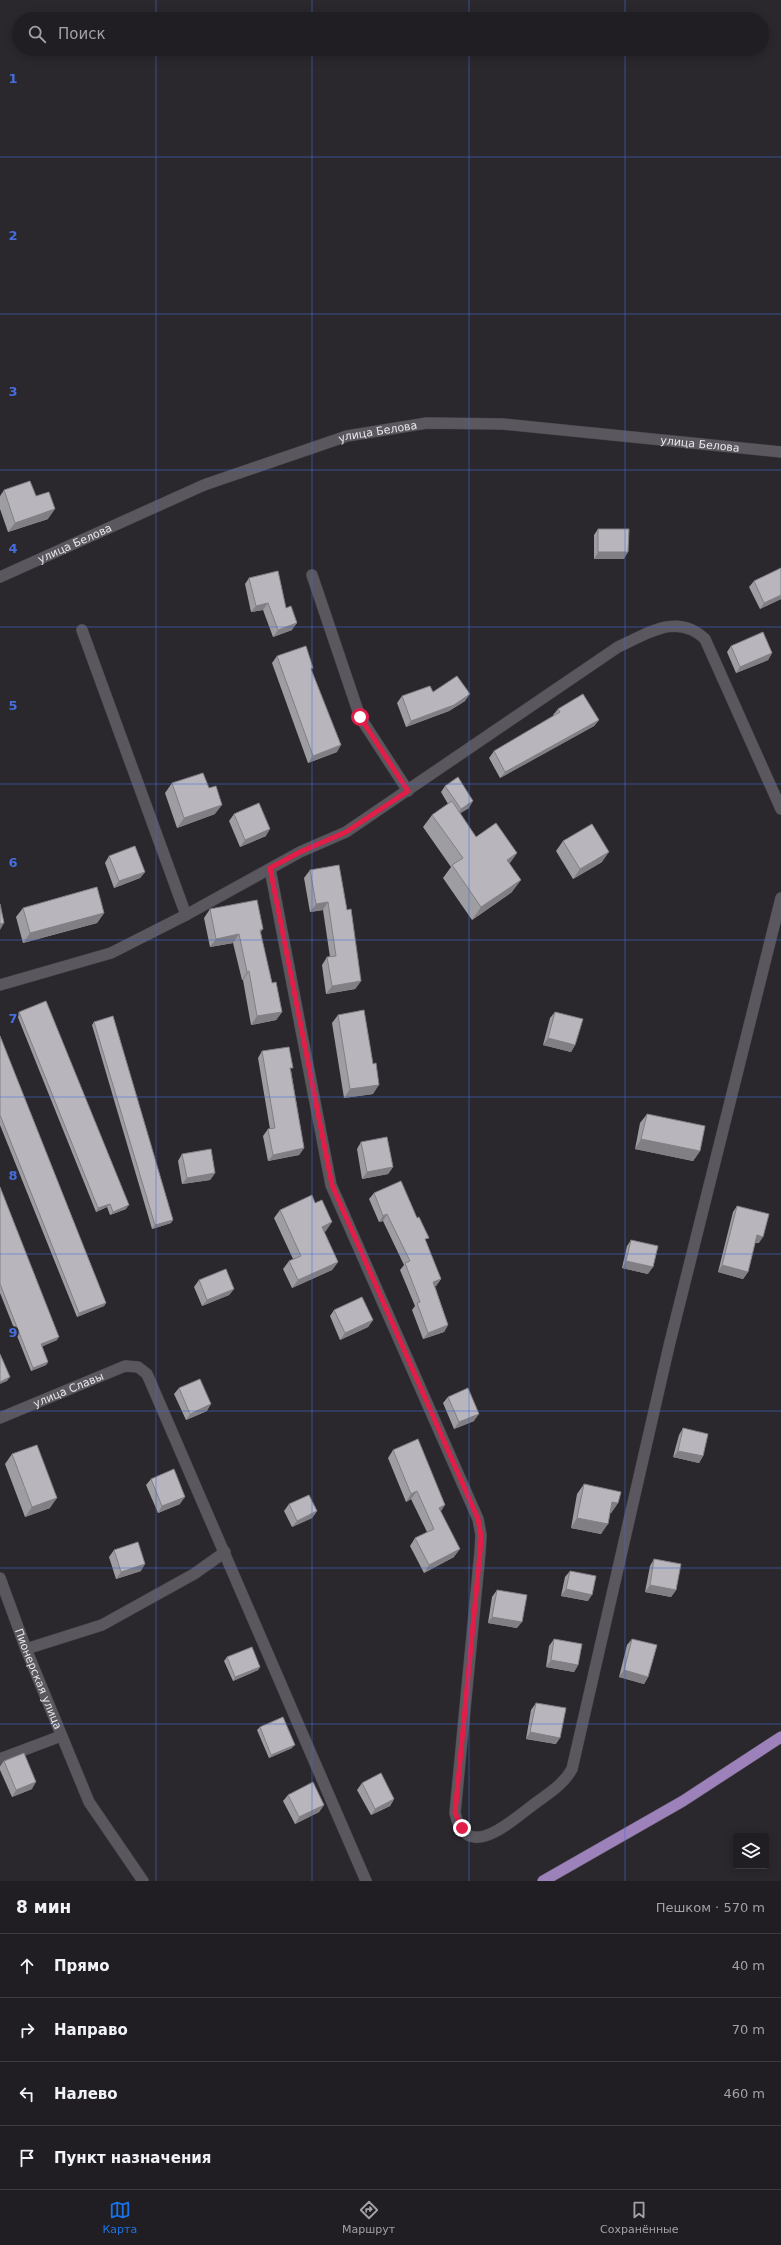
<!DOCTYPE html>
<html lang="ru">
<meta charset="utf-8">
<style>
:root{--surface:#201e22;--page:#28272a;--text:#f1f3f6;--muted:#a2a2a5;--line:#3d3c40;--accent:#1a73e8}
body{margin:0;font-family:"DejaVu Sans",sans-serif;background:var(--page);color:var(--text)}
.controls{position:absolute;right:12px;bottom:12px;display:grid;overflow:hidden;border-radius:4px;box-shadow:0 2px 10px #0003}
.controls button{width:36px;height:36px;display:grid;place-items:center;padding:0;border:0;border-bottom:1px solid var(--line);background:var(--surface);color:var(--text);font:20px sans-serif}
.stop{position:absolute;width:12px;height:12px;margin:-9px;border:3px solid #e11d48;border-radius:50%;background:#fff}
.stop.end{background:#e11d48;border-color:#fff;box-shadow:0 1px 4px #0008}
.list{margin:0;padding:0;list-style:none}
h2{display:flex;justify-content:space-between;align-items:center;height:52px;margin:0;padding:0 16px;font-size:17px}
h2 small{font-size:13px;font-weight:400;color:var(--muted)}
.list li{display:grid;grid-template-columns:26px 1fr auto;gap:12px;align-items:center;box-sizing:border-box;height:64px;padding:0 16px;border-top:1px solid var(--line)}
.list b{display:block;font-size:15px;white-space:nowrap}
.list em{font-size:13px;font-style:normal;color:var(--muted)}
.icon{flex:none;width:22px;height:22px;fill:none;stroke:currentColor;stroke-width:2;stroke-linecap:round;stroke-linejoin:round}
.map{position:relative;flex:none;width:781px;height:1881px;overflow:hidden}
.search{position:absolute;background:var(--surface);box-shadow:0 2px 10px #0003;left:12px;right:12px;top:12px;height:44px;display:flex;align-items:center;gap:10px;box-sizing:border-box;padding:0 14px;border-radius:22px;color:var(--muted);font-size:15px}
.sheet{height:308px;background:var(--surface)}
nav{display:flex;justify-content:space-around;align-items:center;box-sizing:border-box;height:56px;border-top:1px solid var(--line);background:var(--surface);font-size:11px;color:var(--muted)}
nav a{display:grid;justify-items:center;gap:2px}
nav .on{color:var(--accent)}
.map>svg:first-child{display:block}
</style>
<div class="map">
<svg width="781" height="1881" viewBox="0 0 781 1881">
<rect width="100%" height="100%" fill="#2a282d"/>
<g fill="none" stroke-linecap="round" stroke-linejoin="round">
<defs>
<g id="minor">
<path d="M312,575L360,717L408,791"/>
<path d="M82,630L186,915"/>
<path d="M270,869L331,1185L478,1519L481,1535L480,1552L455,1813C466,1862 508,1824 529,1808C544,1796 563,1786 572,1769L669,1346L781,898"/>
<path d="M0,985L111,953L186,915L300,852L346,832L618,647C647,634 677,612 705,639L781,809"/>
<path id="s1" d="M0,1418L125,1366L138,1367L147,1374L366,1881"/>
<path d="M26,1649L102,1625L194,1574L225,1552"/>
<path d="M0,1759L61,1736"/>
</g>
<g id="tertiary">
<path id="s2" d="M0,1578L26,1649L89,1802L143,1881"/>
</g>
<g id="secondary">
<path id="s3" d="M0,577L204,485L347,436L427,423L503,424L781,452"/>
</g>
<path id="primary" d="M543,1881L683,1801L781,1737"/>
</defs>
<!-- minor casing -->
<use href="#minor" stroke="#464448" stroke-width="12"/>
<!-- tertiary casing -->
<use href="#tertiary" stroke="#464448" stroke-width="12"/>
<!-- secondary casing -->
<use href="#secondary" stroke="#464448" stroke-width="12"/>
<!-- primary casing -->
<use href="#primary" stroke="#464448" stroke-width="12"/>
<!-- minor -->
<use href="#minor" stroke="#5a585e" stroke-width="11"/>
<!-- tertiary -->
<use href="#tertiary" stroke="#5a585e" stroke-width="11"/>
<!-- secondary -->
<use href="#secondary" stroke="#5a585e" stroke-width="11"/>
<!-- primary -->
<use href="#primary" stroke="#9c81bb" stroke-width="11"/>
</g>
<!-- wall -->
<g fill="#9e9da2">
<path d="M4,490L36,496L48,519L8,532L0,509V496Z"/>
<path d="M598,529L624,559H594V535Z"/>
<path d="M781,569V599L760,609L749,587L754,581Z"/>
<path d="M249,578L292,630L273,637L263,610L251,612L245,584Z"/>
<path d="M731,646L772,653L768,660L736,673L727,652Z"/>
<path d="M277,656L311,670L337,752L308,763L272,663Z"/>
<path d="M433,692L465,701L449,711L406,727L397,703L402,696Z"/>
<path d="M558,709L599,720L594,726L500,778L489,758L494,751L553,716V715Z"/>
<path d="M172,783L215,814L177,828L165,793Z"/>
<path d="M445,786L469,808L460,813L476,837L517,853L509,863L512,892L472,920L443,878L451,867L423,827L432,815L448,804L441,792Z"/>
<path d="M234,814L266,836L240,847L229,821Z"/>
<path d="M563,841L602,862L573,879L556,851Z"/>
<path d="M109,856L145,872L140,878L114,888L105,863Z"/>
<path d="M310,870L347,910L361,981L355,989L326,994L322,965L327,957H330L323,910L310,912L304,878Z"/>
<path d="M23,908L104,913L97,923L23,943L16,917Z"/>
<path d="M210,909L263,929L260,933L272,983L282,1012L276,1020L251,1025L243,980H242L233,943L210,947L204,918Z"/>
<path d="M19,1012L126,1209L110,1215L107,1207L96,1212L17,1015Z"/>
<path d="M555,1012L575,1045L571,1052L543,1045L550,1018Z"/>
<path d="M338,1015L373,1094L344,1098L332,1023Z"/>
<path d="M94,1022L171,1223L152,1229L92,1025Z"/>
<path d="M0,1036L106,1303L104,1306L77,1317L0,1125Z"/>
<path d="M262,1051L291,1070L304,1148L299,1155L268,1161L263,1136L268,1129H270L258,1058Z"/>
<path d="M647,1114L700,1151L693,1161L635,1149L640,1123Z"/>
<path d="M361,1142L393,1167L388,1174L362,1179L357,1149Z"/>
<path d="M182,1154L215,1173L210,1180L182,1184L178,1161Z"/>
<path d="M0,1187L57,1340L42,1346L48,1362L46,1365L31,1371L0,1293Z"/>
<path d="M374,1193L426,1242L441,1279L436,1286H435L448,1325L444,1332L423,1339L412,1310L415,1306L400,1270L404,1265L383,1221L379,1222L369,1199Z"/>
<path d="M737,1206L759,1243H755L748,1272L743,1279L718,1272L733,1212Z"/>
<path d="M280,1210L326,1231L324,1232L338,1262L332,1270L292,1288L283,1269L289,1261L293,1259L274,1218Z"/>
<path d="M631,1240L648,1274L622,1268L627,1246Z"/>
<path d="M199,1280L234,1289L229,1295L202,1306L194,1287Z"/>
<path d="M334,1310L373,1320L368,1327L340,1340L330,1316Z"/>
<path d="M179,1388L207,1411L186,1420L174,1394Z"/>
<path d="M448,1397L474,1421L454,1429L443,1403Z"/>
<path d="M683,1428L703,1456L699,1463L673,1457L679,1435Z"/>
<path d="M393,1450L441,1512L454,1557L424,1573L410,1546L415,1538L427,1532L411,1499L406,1502L388,1458Z"/>
<path d="M12,1454L50,1508L25,1517L5,1464Z"/>
<path d="M151,1479L180,1504L158,1513L146,1485Z"/>
<path d="M584,1484L618,1503L611,1513H610L601,1534L571,1528L577,1494Z"/>
<path d="M289,1504L317,1511L312,1518L292,1527L284,1511Z"/>
<path d="M114,1550L141,1571L116,1579L109,1557Z"/>
<path d="M654,1559L676,1590L671,1597L645,1592L650,1566Z"/>
<path d="M570,1571L588,1601L561,1596L565,1577Z"/>
<path d="M497,1590L517,1628L488,1623L492,1597Z"/>
<path d="M554,1639L578,1665L574,1672L546,1667L549,1646Z"/>
<path d="M632,1639L648,1677L644,1684L619,1677L627,1645Z"/>
<path d="M227,1657L260,1667L258,1670L233,1681L224,1661Z"/>
<path d="M536,1703L556,1744L526,1739L531,1710Z"/>
<path d="M260,1727L292,1748L269,1758L257,1730Z"/>
<path d="M4,1761L32,1789L12,1797L0,1770V1766Z"/>
<path d="M362,1783L394,1799L390,1806L371,1815L357,1790Z"/>
<path d="M288,1795L324,1805L319,1812L295,1824L283,1801Z"/>
</g>
<!-- shaded-wall -->
<g fill="#817f84">
<path d="M55,509L48,519L8,532L15,523Z"/>
<path d="M598,552H628L624,559H594Z"/>
<path d="M781,595V599L760,609L764,603Z"/>
<path d="M268,603L263,610L251,612L256,606Z"/>
<path d="M297,623L292,630L273,637L278,630Z"/>
<path d="M772,653L768,660L736,673L740,667Z"/>
<path d="M470,694L465,701L449,711L406,727L411,721Z"/>
<path d="M599,720L594,726L500,778L505,772Z"/>
<path d="M341,745L337,752L308,763L313,756Z"/>
<path d="M473,801L469,808L456,816L461,809Z"/>
<path d="M222,805L215,814L177,828L184,818Z"/>
<path d="M270,829L266,836L240,847L245,840Z"/>
<path d="M609,852L602,862L573,879L580,869Z"/>
<path d="M517,853L508,866L507,860Z"/>
<path d="M145,872L140,878L114,888L119,881Z"/>
<path d="M521,880L512,892L472,920L481,907Z"/>
<path d="M328,902L323,910L310,912L316,904Z"/>
<path d="M104,913L97,923L23,943L30,933Z"/>
<path d="M4,923L0,930V924Z"/>
<path d="M239,934L233,943L210,947L216,939Z"/>
<path d="M249,971L243,980H242L247,972Z"/>
<path d="M361,981L355,989L326,994L332,986Z"/>
<path d="M282,1012L276,1020L251,1025L257,1016Z"/>
<path d="M548,1038L575,1045L571,1052L543,1045Z"/>
<path d="M379,1085L373,1094L344,1098L350,1089Z"/>
<path d="M641,1139L700,1151L693,1161L635,1149Z"/>
<path d="M304,1148L299,1155L268,1161L273,1155Z"/>
<path d="M393,1167L388,1174L362,1179L367,1172Z"/>
<path d="M215,1173L210,1180L182,1184L187,1178Z"/>
<path d="M110,1204L107,1207L96,1212L98,1208Z"/>
<path d="M129,1205L126,1209L110,1215L113,1212Z"/>
<path d="M387,1214L383,1221L379,1222L383,1216Z"/>
<path d="M173,1220L171,1223L152,1229L155,1225Z"/>
<path d="M332,1222L326,1231L316,1235L322,1227Z"/>
<path d="M757,1235L763,1237L759,1243L753,1242Z"/>
<path d="M626,1261L653,1267L648,1274L622,1268Z"/>
<path d="M338,1262L332,1270L292,1288L298,1280Z"/>
<path d="M722,1265L748,1272L743,1279L718,1272Z"/>
<path d="M441,1279L436,1286L428,1289L433,1282Z"/>
<path d="M234,1289L229,1295L202,1306L207,1300Z"/>
<path d="M106,1303L104,1306L77,1317L79,1313Z"/>
<path d="M373,1320L368,1327L340,1340L345,1333Z"/>
<path d="M448,1325L444,1332L423,1339L428,1333Z"/>
<path d="M59,1337L57,1340L39,1348L41,1344Z"/>
<path d="M48,1362L46,1365L31,1371L33,1368Z"/>
<path d="M10,1377L7,1381L0,1384V1382Z"/>
<path d="M211,1404L207,1411L186,1420L190,1414Z"/>
<path d="M479,1414L474,1421L454,1429L459,1422Z"/>
<path d="M678,1451L703,1456L699,1463L673,1457Z"/>
<path d="M417,1491L411,1499L406,1502L411,1494Z"/>
<path d="M185,1497L180,1504L158,1513L162,1506Z"/>
<path d="M57,1498L50,1508L25,1517L32,1507Z"/>
<path d="M612,1502L618,1503L611,1513L605,1512Z"/>
<path d="M445,1505L440,1513L439,1508Z"/>
<path d="M317,1511L312,1518L292,1527L297,1521Z"/>
<path d="M577,1518L608,1524L601,1534L571,1528Z"/>
<path d="M460,1549L454,1557L424,1573L429,1565Z"/>
<path d="M145,1564L141,1571L116,1579L121,1572Z"/>
<path d="M650,1585L676,1590L671,1597L645,1592Z"/>
<path d="M566,1589L592,1595L588,1601L561,1596Z"/>
<path d="M492,1617L522,1622L517,1628L488,1623Z"/>
<path d="M551,1660L578,1665L574,1672L546,1667Z"/>
<path d="M260,1667L258,1670L233,1681L235,1677Z"/>
<path d="M624,1670L648,1677L644,1684L619,1677Z"/>
<path d="M530,1732L560,1738L556,1744L526,1739Z"/>
<path d="M295,1745L292,1748L269,1758L271,1755Z"/>
<path d="M36,1782L32,1789L12,1797L16,1790Z"/>
<path d="M394,1799L390,1806L371,1815L375,1809Z"/>
<path d="M324,1805L319,1812L295,1824L299,1817Z"/>
</g>
<!-- building -->
<g fill="#b8b6bc" stroke="#817f84">
<path d="M30,481L36,496L49,492L55,509L15,523L4,490Z"/>
<path d="M598,529H629L628,552H598Z"/>
<path d="M781,568V595L764,603L754,581Z"/>
<path d="M278,571L286,608L291,606L297,623L278,630L268,603L256,606L249,578Z"/>
<path d="M763,632L772,653L740,667L731,646Z"/>
<path d="M306,646L313,668L311,669L341,745L313,756L277,656Z"/>
<path d="M457,676L470,694L454,705L411,721L402,696L430,686L433,692Z"/>
<path d="M583,694L599,720L505,772L494,751L560,712L558,709Z"/>
<path d="M203,773L209,788L216,786L222,805L184,818L172,783Z"/>
<path d="M458,777L473,801L461,809L445,786Z"/>
<path d="M452,801L476,837L496,823L517,853L507,860L521,880L481,907L452,865L463,858L432,815Z"/>
<path d="M259,803L270,829L245,840L234,814Z"/>
<path d="M592,824L609,852L580,869L563,841Z"/>
<path d="M135,846L145,872L119,881L109,856Z"/>
<path d="M339,865L347,910L351,909L361,981L332,986L327,957L336,956L328,902L316,904L310,870Z"/>
<path d="M97,887L104,913L30,933L23,908Z"/>
<path d="M257,900L263,929L260,930L272,983L276,982L282,1012L257,1016L249,971L247,972L239,934L216,939L210,909Z"/>
<path d="M0,904L4,923L0,924Z"/>
<path d="M46,1001L129,1205L113,1212L110,1204L98,1208L19,1012Z"/>
<path d="M364,1010L373,1064L376,1063L379,1085L350,1089L338,1015Z"/>
<path d="M555,1012L583,1019L575,1045L548,1038Z"/>
<path d="M113,1016L173,1220L155,1225L94,1022Z"/>
<path d="M0,1036L106,1303L79,1313L0,1115Z"/>
<path d="M289,1047L293,1068H290L304,1148L273,1155L268,1129L275,1128L262,1051Z"/>
<path d="M647,1114L705,1126L700,1151L641,1139Z"/>
<path d="M387,1137L393,1167L367,1172L361,1142Z"/>
<path d="M211,1149L215,1173L187,1178L182,1154Z"/>
<path d="M401,1181L417,1218L419,1217L429,1238L425,1239L441,1279L433,1282L448,1325L428,1333L417,1303L420,1302L405,1263L410,1261L387,1214L383,1216L374,1193Z"/>
<path d="M0,1187L59,1337L41,1344L48,1362L33,1368L0,1284Z"/>
<path d="M312,1195L315,1203L322,1200L332,1222L322,1227L338,1262L298,1280L289,1261L301,1256L280,1210Z"/>
<path d="M737,1206L769,1214L763,1237L757,1235L748,1272L722,1265Z"/>
<path d="M631,1240L658,1246L653,1267L626,1261Z"/>
<path d="M226,1269L234,1289L207,1300L199,1280Z"/>
<path d="M362,1297L373,1320L345,1333L334,1310Z"/>
<path d="M0,1354L10,1377L0,1382Z"/>
<path d="M200,1379L211,1404L190,1414L179,1388Z"/>
<path d="M468,1388L479,1414L459,1422L448,1397Z"/>
<path d="M683,1428L708,1434L703,1456L678,1451Z"/>
<path d="M418,1439L445,1505L439,1508L460,1549L429,1565L415,1538L434,1529L417,1491L411,1494L393,1450Z"/>
<path d="M37,1445L57,1498L32,1507L12,1454Z"/>
<path d="M174,1469L185,1497L162,1506L151,1479Z"/>
<path d="M584,1484L621,1492L618,1503L612,1502L608,1524L577,1518Z"/>
<path d="M309,1495L317,1511L297,1521L289,1504Z"/>
<path d="M138,1542L145,1564L121,1572L114,1550Z"/>
<path d="M654,1559L681,1564L676,1590L650,1585Z"/>
<path d="M570,1571L596,1576L592,1595L566,1589Z"/>
<path d="M497,1590L527,1595L522,1622L492,1617Z"/>
<path d="M554,1639L582,1644L578,1665L551,1660Z"/>
<path d="M632,1639L657,1645L648,1677L624,1670Z"/>
<path d="M252,1647L260,1667L235,1677L227,1657Z"/>
<path d="M536,1703L566,1708L560,1738L530,1732Z"/>
<path d="M283,1717L295,1745L271,1755L260,1727Z"/>
<path d="M24,1753L36,1782L16,1790L4,1761Z"/>
<path d="M381,1773L394,1799L375,1809L362,1783Z"/>
<path d="M313,1782L324,1805L299,1817L288,1795Z"/>
</g>
<g fill="none" stroke-linecap="round" stroke-linejoin="round">
<!-- route -->
<path stroke="#e11d48" stroke-width="5" d="M360,717L408,791L346,832L300,852L270,868L332,1185L478,1519L481,1536L480,1552L455,1813L462,1828"/>
</g>
<!-- grid -->
<path fill="none" stroke="#466ddc" stroke-width="1" stroke-opacity="0.55" d="M156,0V19M312,0V19M469,0V19M625,0V19M156,49V1881M312,49V1881M469,49V1881M625,49V1881M0,157H781M0,314H781M0,470H781M0,627H781M0,784H781M0,940H781M0,1097H781M0,1254H781M0,1411H781M0,1568H781M0,1724H781"/>
<g text-anchor="middle" stroke-width="4" stroke-linejoin="round" paint-order="stroke">
<!-- street labels -->
<g font-size="11" fill="#e9e7eb" stroke="#2a282d">
<text dy="4" stroke="none"><textPath href="#s3" startOffset="406">улица Белова</textPath></text>
<text dy="4" stroke="none"><textPath href="#s3" startOffset="730">улица Белова</textPath></text>
<text dy="4" stroke="none"><textPath href="#s3" startOffset="82">улица Белова</textPath></text>
<text dy="4" stroke="none"><textPath href="#s1" startOffset="74">улица Славы</textPath></text>
<text dy="4" stroke="none"><textPath href="#s2" startOffset="108">Пионерская улица</textPath></text>
</g>
</g>
<g font-size="13" text-anchor="middle" font-weight="bold" fill="#466ddc" stroke="#2a282d" stroke-width="4" stroke-linejoin="round" paint-order="stroke">
<text x="13" y="83">1</text>
<text x="13" y="240">2</text>
<text x="13" y="396">3</text>
<text x="13" y="553">4</text>
<text x="13" y="710">5</text>
<text x="13" y="867">6</text>
<text x="13" y="1023">7</text>
<text x="13" y="1180">8</text>
<text x="13" y="1337">9</text>
</g>
</svg>
<div class="controls">
<button><svg class="icon" aria-label="layers" viewBox="0 0 24 24"><path d="M12 4l9 5-9 5-9-5zM3 14l9 5 9-5"/></svg></button>
</div>
<div class="stop" style="left:360px;top:717px"></div>
<div class="stop end" style="left:462px;top:1828px"></div>
<div class="search"><svg class="icon" aria-label="search" viewBox="0 0 24 24"><circle cx="10" cy="10" r="6"/><path d="M15 15l6 6"/></svg>Поиск</div>
</div>
<section class="sheet">
<h2>8 мин<small>Пешком · 570 m</small></h2>
<ul class="list">
<li><svg class="icon" aria-label="ahead" viewBox="0 0 24 24"><path d="M12 20V5M6 11l6-6 6 6"/></svg><div><b>Прямо</b></div><em>40 m</em></li>
<li><svg class="icon" aria-label="right" viewBox="0 0 24 24"><path d="M7 20v-9h11M14 6l5 5-5 5"/></svg><div><b>Направо</b></div><em>70 m</em></li>
<li><svg class="icon" aria-label="left" viewBox="0 0 24 24"><path d="M17 20v-9H6M10 6l-5 5 5 5"/></svg><div><b>Налево</b></div><em>460 m</em></li>
<li><svg class="icon" aria-label="arrive" viewBox="0 0 24 24"><path d="M6 21V4h12l-3 4 3 4H6"/></svg><div><b>Пункт назначения</b></div></li>
</ul>
</section>
<nav>
<a class="on"><svg class="icon" aria-label="map" viewBox="0 0 24 24"><path d="M3 6l6-2 6 2 6-2v14l-6 2-6-2-6 2zM9 4v14M15 6v14"/></svg>Карта</a>
<a><svg class="icon" aria-label="directions" viewBox="0 0 24 24"><path d="M12 3l9 9-9 9-9-9zM9 14v-3h6M13 9l2 2-2 2"/></svg>Маршрут</a>
<a><svg class="icon" aria-label="saved" viewBox="0 0 24 24"><path d="M7 4h10v16l-5-4-5 4z"/></svg>Сохранённые</a>
</nav>
